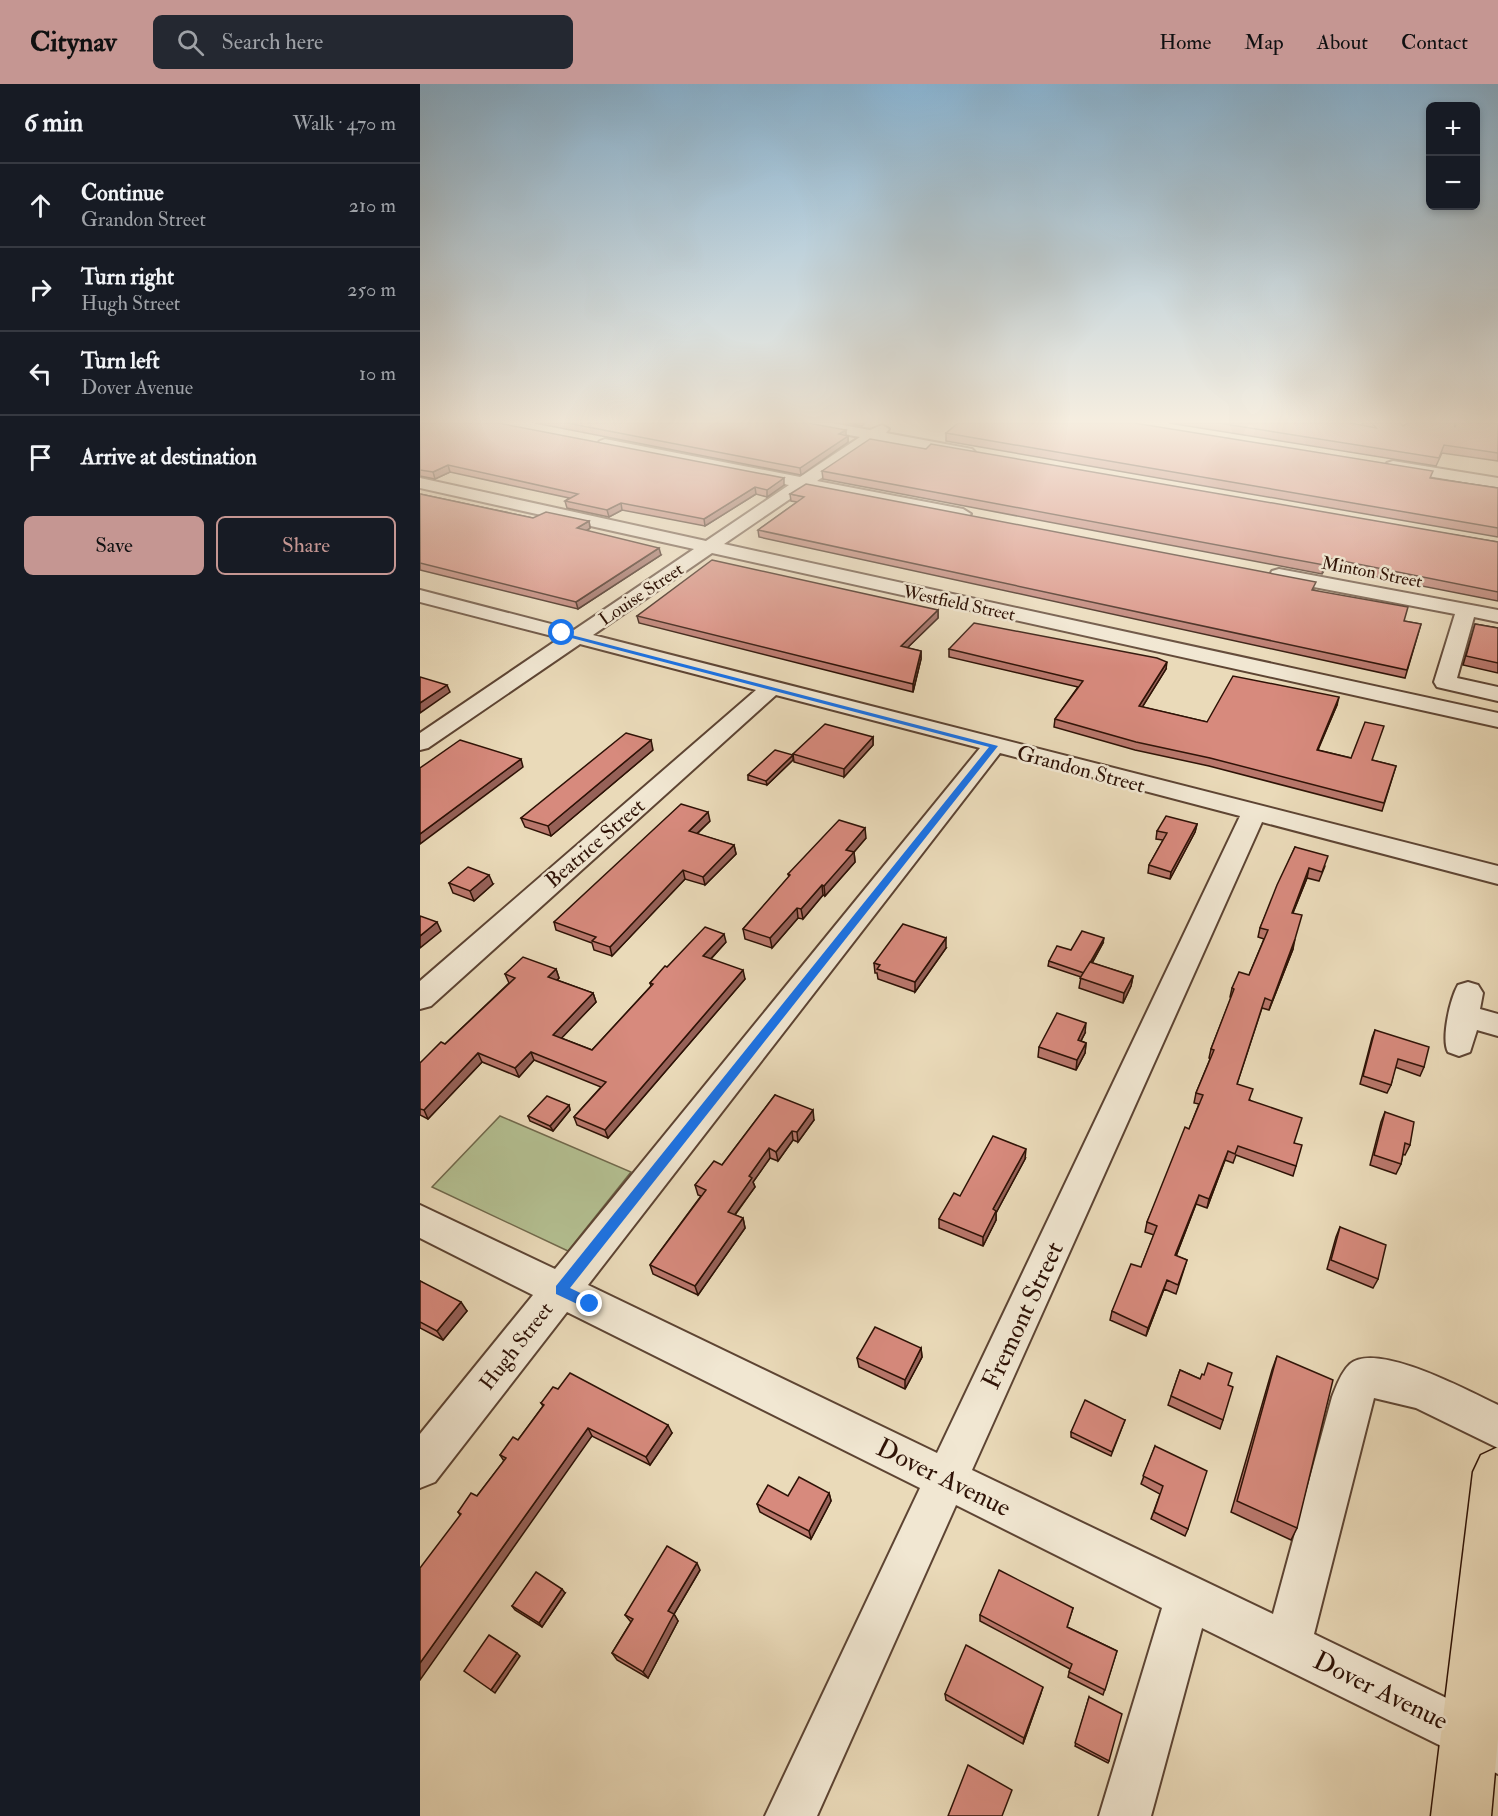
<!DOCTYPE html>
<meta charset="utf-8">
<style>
:root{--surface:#171b24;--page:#242831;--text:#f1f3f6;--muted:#9ea1a6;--line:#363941;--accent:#c59692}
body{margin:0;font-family:"IM FELL Double Pica",serif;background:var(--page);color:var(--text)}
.controls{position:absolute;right:18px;top:18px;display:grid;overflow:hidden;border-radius:9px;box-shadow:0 3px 9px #0003}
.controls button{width:54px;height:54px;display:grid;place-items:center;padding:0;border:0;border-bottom:2px solid var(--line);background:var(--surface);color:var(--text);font:30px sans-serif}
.stop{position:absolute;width:18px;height:18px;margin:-14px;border:4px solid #1a73e8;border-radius:50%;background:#fff}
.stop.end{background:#1a73e8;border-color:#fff;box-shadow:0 2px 6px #0008}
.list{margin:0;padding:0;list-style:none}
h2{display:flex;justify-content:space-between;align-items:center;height:78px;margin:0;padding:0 24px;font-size:26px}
h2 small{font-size:20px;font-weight:400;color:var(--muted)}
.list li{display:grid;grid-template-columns:39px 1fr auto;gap:18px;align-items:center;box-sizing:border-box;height:84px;padding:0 24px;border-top:2px solid var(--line)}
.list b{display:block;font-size:22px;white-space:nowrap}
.list p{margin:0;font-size:20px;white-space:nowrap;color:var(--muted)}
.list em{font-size:20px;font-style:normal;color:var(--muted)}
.actions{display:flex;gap:12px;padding:18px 24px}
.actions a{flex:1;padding:14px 0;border:2px solid var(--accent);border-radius:9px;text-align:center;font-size:21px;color:var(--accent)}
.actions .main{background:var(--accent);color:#111}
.icon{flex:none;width:33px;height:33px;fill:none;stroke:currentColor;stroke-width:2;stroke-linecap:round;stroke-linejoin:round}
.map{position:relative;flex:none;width:1078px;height:1732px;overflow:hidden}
header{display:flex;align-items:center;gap:36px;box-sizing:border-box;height:84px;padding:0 30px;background:var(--accent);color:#111}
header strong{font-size:28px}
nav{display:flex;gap:33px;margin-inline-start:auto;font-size:21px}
.search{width:420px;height:54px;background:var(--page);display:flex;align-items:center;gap:15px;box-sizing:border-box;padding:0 21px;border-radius:9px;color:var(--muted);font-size:22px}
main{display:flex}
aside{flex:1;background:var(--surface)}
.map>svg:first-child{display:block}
</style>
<header>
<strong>Citynav</strong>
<div class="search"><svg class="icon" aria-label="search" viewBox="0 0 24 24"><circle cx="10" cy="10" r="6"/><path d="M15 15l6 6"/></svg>Search here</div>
<nav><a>Home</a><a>Map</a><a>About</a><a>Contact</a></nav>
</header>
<main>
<aside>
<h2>6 min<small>Walk · 470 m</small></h2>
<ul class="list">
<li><svg class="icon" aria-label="ahead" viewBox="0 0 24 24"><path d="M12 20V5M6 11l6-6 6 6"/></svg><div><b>Continue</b><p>Grandon Street</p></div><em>210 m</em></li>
<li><svg class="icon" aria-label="right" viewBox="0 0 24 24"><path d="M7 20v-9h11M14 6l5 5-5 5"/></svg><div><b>Turn right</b><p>Hugh Street</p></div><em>250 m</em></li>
<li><svg class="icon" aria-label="left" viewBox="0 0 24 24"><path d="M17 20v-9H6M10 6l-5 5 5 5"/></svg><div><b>Turn left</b><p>Dover Avenue</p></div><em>10 m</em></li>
<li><svg class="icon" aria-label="arrive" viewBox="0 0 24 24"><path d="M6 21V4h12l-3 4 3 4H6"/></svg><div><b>Arrive at destination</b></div></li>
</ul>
<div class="actions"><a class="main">Save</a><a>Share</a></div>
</aside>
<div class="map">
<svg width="1078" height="1732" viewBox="0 0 1078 1732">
<rect width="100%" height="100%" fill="#eadab9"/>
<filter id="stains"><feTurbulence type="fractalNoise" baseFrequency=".00333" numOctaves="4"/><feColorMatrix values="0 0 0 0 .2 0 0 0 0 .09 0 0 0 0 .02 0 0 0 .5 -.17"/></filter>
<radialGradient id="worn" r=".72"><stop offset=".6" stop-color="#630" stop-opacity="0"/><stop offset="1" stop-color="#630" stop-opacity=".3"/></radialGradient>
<!-- green -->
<path fill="#b4c092" stroke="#71694c" stroke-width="1.5" d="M80,1032L211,1088L148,1167L12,1103Z"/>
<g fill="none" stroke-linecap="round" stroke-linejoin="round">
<defs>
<g id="minor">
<path d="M378,339H412L450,346L462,341L469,345L466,349L552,365L555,368L552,371L547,373L456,356L397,397L543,425L551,430L543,435L386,404L304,460L1078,629V643L292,469L173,551L1078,782V800L842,738L552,1386L853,1530L912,1313C916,1303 921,1288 930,1280C957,1257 1050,1308 1078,1321V1364L996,1324L954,1314L894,1550L1078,1639V1690L782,1544L731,1732H679L742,1524L536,1421L397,1732H345L500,1404L147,1228L15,1398L0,1404V1350L113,1211L0,1154V1121L135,1185L560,664L356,611L11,922L0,925V897L336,606L160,560L8,664L0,666V649L140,554L0,518V506L154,546L274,465L0,404V394L286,457L369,401L185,365L177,360L180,357L185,355L380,393L440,353L385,343ZM580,669L820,732L517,1369L168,1201Z"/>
<path d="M973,377L1078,394V404L967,385L965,382L967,379Z"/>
<path d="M859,485L1078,526V538L1054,533L1037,594L1078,603V617L1017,603L1014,598L1035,530L852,495L850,491L852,487Z"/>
<path d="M1048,898L1058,901L1063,909L1060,925L1078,930V952L1057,946L1050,968L1039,972L1028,968C1021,955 1030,915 1038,901Z"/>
</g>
<path id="major" d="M1078,1363V1654L1071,1732H1011L1053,1388L1061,1371Z"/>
</defs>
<!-- minor casing -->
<use href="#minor" stroke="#5d4433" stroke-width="4"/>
<!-- major casing -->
<use href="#major" stroke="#2e1206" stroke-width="3"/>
<!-- minor -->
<use href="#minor" fill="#f1e7d2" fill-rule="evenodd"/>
<!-- major -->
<use href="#major" fill="#eadab9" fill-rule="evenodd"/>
</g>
<!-- wall -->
<g fill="#b9776c" stroke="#2e1206" stroke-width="1.5">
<path d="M0,339L364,401L347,413L336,410L285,442L202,426L189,433L147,424L145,417L149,414L30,388L15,395L0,392Z"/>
<path d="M115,339H388L428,352V358L381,391Z"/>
<path d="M428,339H445L442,342Z"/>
<path d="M749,339H930L944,342L942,339H980L983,342L1035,343L1078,340V377L1022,369L1016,382Z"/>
<path d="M526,349L1011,394L1078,404V453L526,357Z"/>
<path d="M506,365L1078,458V517L906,483L902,490L403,395L402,387Z"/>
<path d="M0,410L113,434L169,437L170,444L167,447L241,471L158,525L0,486Z"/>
<path d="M370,410L894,506L984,537L1001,540L985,594L339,453L338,446L377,418L371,417Z"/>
<path d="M518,526V534L487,564L501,567V575L493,608L219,539L217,532Z"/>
<path d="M1055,540L1078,544V589L1043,581Z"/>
<path d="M529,565L746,585L722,623L787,638L917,621L898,666L931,674L952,676L976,682L962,727L789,682L715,666L634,643L635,635L658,603L529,573Z"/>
<path d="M453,653V661L424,693L374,678L373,670Z"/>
<path d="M233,666L131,752L105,743L101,734Z"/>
<path d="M373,671V676L347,701L328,696V691Z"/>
<path d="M290,737L277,750L314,761L316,770L285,801L265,795L192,872L174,866L172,859L136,846L134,838Z"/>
<path d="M777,740L775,748L750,795L728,789L729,781L743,756L736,755L737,747Z"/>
<path d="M446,754L434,768L435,778L405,812L403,811L383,835L378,834L352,864L325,855L323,845L369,793L368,790Z"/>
<path d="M875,763L905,782L899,797L887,794L873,829V865L849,926L842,924L817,1000L830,1016L874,1059L876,1082L873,1092L816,1071L813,1079L805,1076L787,1124L776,1120L756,1172L767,1176L756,1210L744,1205L726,1252L690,1236L692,1227L721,1183L734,1151L725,1148L727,1138L769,1045L779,1020L774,1019L776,1009L790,975L789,974L791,965L811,914L810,913L812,904L829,891L844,855L838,853L840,844Z"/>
<path d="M29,799L73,800L54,817L33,809Z"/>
<path d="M306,858L291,875L325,895L188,1054L157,1041L154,1033L181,1003L114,976L99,993L62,978L8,1035L0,1031V979L25,960L89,899L85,890L136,885L139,894L137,896L173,909L176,918L141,954L172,966L231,902L230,899L247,883Z"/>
<path d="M683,859L672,879L713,892L711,902L703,919L659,904L661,893L628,882L629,877L651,866Z"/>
<path d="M526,864L495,908L458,895L457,889H455L454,879Z"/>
<path d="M955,946L1004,983L1000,992L975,983L971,1001L967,1009L940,1000L952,954Z"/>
<path d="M665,949L661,957L666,959L665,969L656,986L618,973L619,963Z"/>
<path d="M355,1011L394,1036L378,1058L373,1056L358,1077L350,1074L333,1098L335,1103L315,1131L323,1134L325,1144L278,1211L233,1190L230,1181L281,1112L278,1111L275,1101L302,1081Z"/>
<path d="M149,1021L150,1026L133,1047L110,1037L108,1032Z"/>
<path d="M965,1028L990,1061L985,1071L983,1070L981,1080L976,1090L950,1081L961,1038Z"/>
<path d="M605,1075L576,1129V1136L563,1162L519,1144V1135L540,1112Z"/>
<path d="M920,1143L958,1195L953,1204L907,1185L916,1153Z"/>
<path d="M0,1197L47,1227L23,1256L0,1244Z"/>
<path d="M501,1264L502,1273L485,1305L439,1283L437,1274Z"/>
<path d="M857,1272L877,1444L871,1456L811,1428L852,1286Z"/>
<path d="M760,1286L780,1295L808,1301L803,1336L800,1345L748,1321Z"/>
<path d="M121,1319L252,1349L230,1381L172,1352L40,1431L38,1428L57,1412L84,1377L80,1371L98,1356L123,1322Z"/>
<path d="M705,1336L691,1372L651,1353V1348Z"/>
<path d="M735,1362L768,1445L765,1452L731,1435L740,1410L721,1400Z"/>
<path d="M409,1409L411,1417L391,1455L340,1428L337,1420L368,1412Z"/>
<path d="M280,1486L254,1530L258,1537L228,1594L197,1576L192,1569L211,1538L205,1531Z"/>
<path d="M145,1509L122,1543L95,1526L92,1522Z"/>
<path d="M653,1524L647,1543L697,1567L683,1611L648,1593L650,1585L560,1537V1531Z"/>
<path d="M621,1609L603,1660L526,1616L525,1610Z"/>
<path d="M669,1613L689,1677L688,1679L655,1662Z"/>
</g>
<!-- shaded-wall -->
<g fill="#966158" stroke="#2e1206" stroke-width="1.5">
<path d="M426,346V353L419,350Z"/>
<path d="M428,352V358L381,391L380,384Z"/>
<path d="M28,381L30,388L15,395L13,388Z"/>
<path d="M364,394V401L347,413V406Z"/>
<path d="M335,403L336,410L285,442L284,435Z"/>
<path d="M201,419L202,426L189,433L187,426Z"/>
<path d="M169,437L170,444L158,452L157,444Z"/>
<path d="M239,464L241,471L158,525L156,518Z"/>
<path d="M908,474L906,483L902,490L904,481Z"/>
<path d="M518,526V534L481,570V562Z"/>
<path d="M501,567V575L493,608V600Z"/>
<path d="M747,578L746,585L718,630L719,622Z"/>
<path d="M27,601L30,608L0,629V619Z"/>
<path d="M919,613L917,621L894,674L897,666Z"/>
<path d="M453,653V661L424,693V685Z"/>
<path d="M231,656L233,666L131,752L128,742Z"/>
<path d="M373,671V676L347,701L346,697Z"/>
<path d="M101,675L103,683L0,760V750Z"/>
<path d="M288,728L290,737L270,756L269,747Z"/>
<path d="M777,740L775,748L750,795L751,788Z"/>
<path d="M445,744L446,754L434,768L435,778L405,812L404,802L426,766Z"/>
<path d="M314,761L316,770L285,801L283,793Z"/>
<path d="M889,784L887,794L869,838L872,829Z"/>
<path d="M263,786L265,795L192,872L190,863Z"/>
<path d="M69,791L73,800L54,817L50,807Z"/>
<path d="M402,801L403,811L383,835L381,825Z"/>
<path d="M377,824L378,834L352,864L350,854Z"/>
<path d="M17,838L21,847L0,864V852Z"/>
<path d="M304,850L306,858L285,881L283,872Z"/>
<path d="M526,854V864L495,908V898Z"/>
<path d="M684,854L683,859L664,894L665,889Z"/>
<path d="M875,855L873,865L849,926L852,917Z"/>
<path d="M136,885L139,894L132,901L128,893Z"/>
<path d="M323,886L325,895L188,1054L185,1046Z"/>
<path d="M713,892L711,902L703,919L704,909Z"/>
<path d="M173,909L176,918L136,960L133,951Z"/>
<path d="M666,939L665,949L656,966L658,956Z"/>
<path d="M666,959L665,969L656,986L657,976Z"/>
<path d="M111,968L114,976L99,993L95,984Z"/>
<path d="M58,969L62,978L8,1035L4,1026Z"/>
<path d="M149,1021L150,1026L133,1047L130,1042Z"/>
<path d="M393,1026L394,1036L378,1058L377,1048Z"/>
<path d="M372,1047L373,1056L358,1077L356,1068Z"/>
<path d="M349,1064L350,1074L333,1098L335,1103L310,1137L308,1128L329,1092Z"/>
<path d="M606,1065L605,1075L576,1129V1136L563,1162V1153L573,1125Z"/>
<path d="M808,1067L805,1076L787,1124L789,1115Z"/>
<path d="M779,1111L776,1120L753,1180L755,1171Z"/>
<path d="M323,1134L325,1144L278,1211L275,1202Z"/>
<path d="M747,1196L744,1205L726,1252L728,1244Z"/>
<path d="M41,1218L47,1227L23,1256L17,1247Z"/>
<path d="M501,1264L502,1273L485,1305V1296Z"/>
<path d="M248,1341L252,1349L230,1381L226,1373Z"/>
<path d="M168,1344L172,1352L0,1596V1579Z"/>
<path d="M409,1409L411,1417L391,1455L389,1447Z"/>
<path d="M277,1479L280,1486L254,1530L258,1537L228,1594L223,1588L248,1527Z"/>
<path d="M142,1505L145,1509L122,1543L119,1539Z"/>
<path d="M97,1569L100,1572L75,1609L71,1606Z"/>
<path d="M623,1603L621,1609L603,1660L604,1654Z"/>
</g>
<!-- building -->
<g fill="#d78a7d" stroke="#2e1206" stroke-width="1.5">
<path d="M0,339H78L364,394L347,406L335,403L284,435L201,419L187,426L145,417L158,410L28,381L13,388L0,386Z"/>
<path d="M147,339H388L426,346L419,350L428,352L380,384Z"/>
<path d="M538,339H714L1013,387L1010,394L1078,404V444L526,349Z"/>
<path d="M798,339H930L956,344L952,339H980L983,342L988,339H1034L1035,343L1036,339H1074L1078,340V369L1024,361L1019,374Z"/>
<path d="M450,355L506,365L511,360L1078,458V508L908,474L904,481L402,387Z"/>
<path d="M386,400L896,498L892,506L988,523L984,537L1001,540L987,586L338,446L384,413L370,410Z"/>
<path d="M0,410L113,434L126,428L169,437L157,444L239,464L156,518L0,479Z"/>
<path d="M292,476L518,526L481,562L501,567L493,600L217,532Z"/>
<path d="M554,539L737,574L747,578L719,622L787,638L813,592L919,613L897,666L931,674L945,638L964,642L952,676L976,682L964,719L790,674L716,658L635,635L663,597L529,565Z"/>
<path d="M1055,540L1078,544V579L1046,572Z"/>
<path d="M0,593L27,601L0,619Z"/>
<path d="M405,640L453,653L424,685L373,670Z"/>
<path d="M206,649L231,656L128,742L101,734Z"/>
<path d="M40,656L101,675L0,750V684Z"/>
<path d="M355,666L373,671L346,697L328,691Z"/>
<path d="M261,720L288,728L269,747L314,761L283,793L263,786L190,863L172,857L176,853L134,838Z"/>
<path d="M746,732L777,740L751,788L729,781L747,749L737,747Z"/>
<path d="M419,736L445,744L426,766L434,768L404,802L402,801L381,825L377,824L350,854L323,845L370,791L368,790Z"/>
<path d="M875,763L908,772L902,788L889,784L872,829L882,831L875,855L852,917L845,914L817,1000L833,1005L829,1016L882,1034L874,1059L882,1061L876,1082L818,1062L815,1070L808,1067L789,1115L779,1111L755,1171L767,1176L758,1201L747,1196L728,1244L692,1227L711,1180L721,1183L737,1142L727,1138L765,1043L769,1045L783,1011L776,1009L794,966L791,965L814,905L812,904L819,888L829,891L848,846L840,844L857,801Z"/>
<path d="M48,783L69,791L50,807L29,799Z"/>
<path d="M0,832L17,838L0,852Z"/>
<path d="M483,840L526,854L495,898L457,885L460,881L454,879Z"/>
<path d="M285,843L304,850L283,872L323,886L185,1046L154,1033L186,998L111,968L95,984L58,969L4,1026L0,1025V979L21,958L25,960L95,894L85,890L103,873L136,885L128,893L173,909L133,951L172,966L233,900L230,899L245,882L247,883Z"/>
<path d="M662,847L684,854L664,889L629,877L637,862L651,866Z"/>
<path d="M670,878L713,892L704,909L660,894Z"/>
<path d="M637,929L666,939L658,956L666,959L657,976L619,963Z"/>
<path d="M955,946L1009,963L1004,983L978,975L971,1001L943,992Z"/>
<path d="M355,1011L393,1026L377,1048L372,1047L356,1068L349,1064L329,1092L332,1094L308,1128L323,1134L275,1202L230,1181L286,1106L275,1101L294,1077L302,1081Z"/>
<path d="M127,1012L149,1021L130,1042L108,1032Z"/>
<path d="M965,1028L994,1038L990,1061L985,1059L981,1080L954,1071Z"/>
<path d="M573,1052L606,1065L573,1125L576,1127L563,1153L519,1135L534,1109L540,1112Z"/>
<path d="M920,1143L966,1161L958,1195L911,1176Z"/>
<path d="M0,1197L41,1218L17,1247L0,1238Z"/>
<path d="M455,1243L501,1264L485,1296L437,1274Z"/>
<path d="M857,1272L913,1296L877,1444L817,1417Z"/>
<path d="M788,1279L812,1289L808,1301L813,1303L803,1336L751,1312L760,1286L780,1295L782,1290L784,1291Z"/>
<path d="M150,1289L248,1341L226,1373L168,1344L0,1579V1484L41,1430L38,1428L51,1409L57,1412L86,1374L80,1371L93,1353L98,1356L124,1321L121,1319L133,1303L138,1305Z"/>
<path d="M665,1316L705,1336L692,1368L651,1348Z"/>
<path d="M735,1362L787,1387L768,1445L734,1428L743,1402L723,1392Z"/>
<path d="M379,1393L409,1409L389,1447L337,1420L348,1401L368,1412Z"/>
<path d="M247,1462L277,1479L248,1527L254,1530L223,1588L192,1569L213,1535L205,1531Z"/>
<path d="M579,1486L653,1524L647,1543L697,1567L685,1606L649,1588L652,1580L560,1531Z"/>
<path d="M116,1488L142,1505L119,1539L92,1522Z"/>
<path d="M69,1551L97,1569L71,1606L44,1587Z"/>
<path d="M546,1561L623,1603L604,1654L525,1610Z"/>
<path d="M669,1613L702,1630L689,1677L655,1659Z"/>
<path d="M548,1681L592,1706L582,1732H528Z"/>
</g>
<!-- sky -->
<linearGradient id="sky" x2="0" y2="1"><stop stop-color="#89b6d6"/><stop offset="0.58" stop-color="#f6eee0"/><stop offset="1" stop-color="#f6eee0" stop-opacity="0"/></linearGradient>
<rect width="1078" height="582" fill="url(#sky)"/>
<!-- route -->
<path fill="#1a73e8" d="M140,548L578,662L150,1204L175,1216V1224L170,1226L136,1210V1202L569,663L140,551Z"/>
<g text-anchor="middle" stroke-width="5" stroke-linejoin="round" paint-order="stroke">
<!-- far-street labels -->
<g font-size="18" fill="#2e1206" stroke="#f1e7d2">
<text transform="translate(952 488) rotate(11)" y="6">Minton Street</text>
<text transform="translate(221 510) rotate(-34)" y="6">Louise Street</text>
<text transform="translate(539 519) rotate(12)" y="6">Westfield Street</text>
</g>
<!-- street labels -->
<g font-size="21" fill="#2e1206" stroke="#f1e7d2">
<text transform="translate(661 685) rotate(15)" y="7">Grandon Street</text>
<text transform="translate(175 759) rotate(-41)" y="7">Beatrice Street</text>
<text transform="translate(96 1262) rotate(-52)" y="7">Hugh Street</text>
</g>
<!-- near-street labels -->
<g font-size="26" fill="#2e1206" stroke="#f1e7d2">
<text transform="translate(602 1231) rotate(-65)" y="9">Fremont Street</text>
<text transform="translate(524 1393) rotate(26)" y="9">Dover Avenue</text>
<text transform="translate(961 1606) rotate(26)" y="9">Dover Avenue</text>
</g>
</g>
<rect width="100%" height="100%" filter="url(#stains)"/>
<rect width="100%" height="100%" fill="url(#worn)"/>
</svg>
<div class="controls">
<button>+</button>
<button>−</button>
</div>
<div class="stop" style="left:142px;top:549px"></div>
<div class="stop end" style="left:170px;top:1220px"></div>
</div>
</main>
